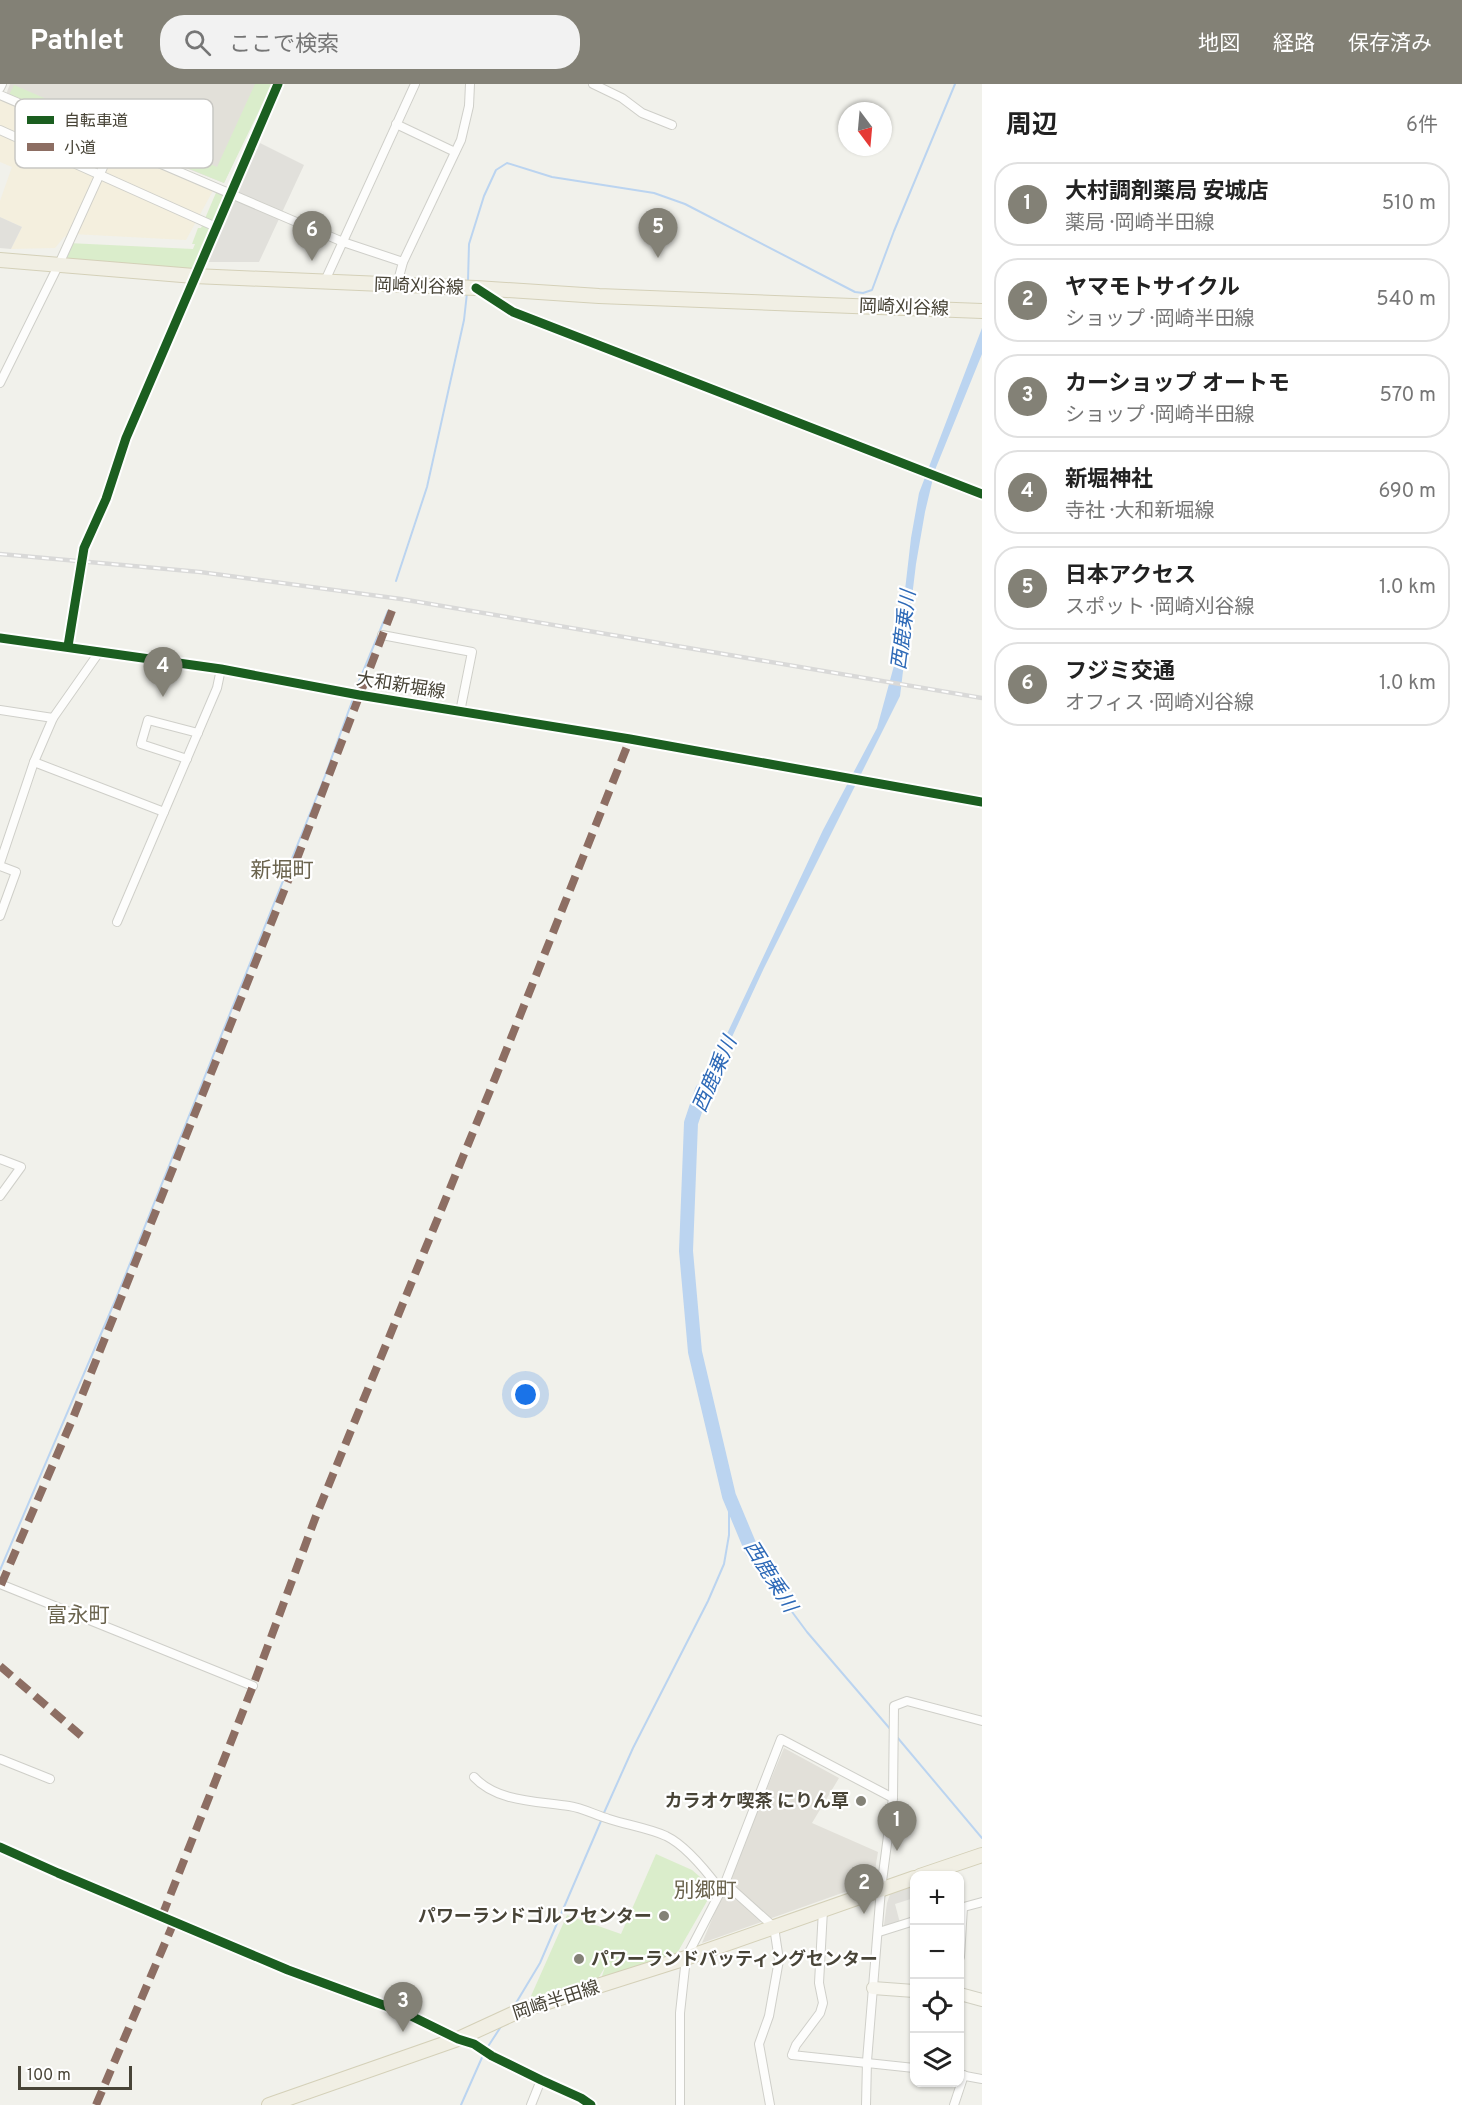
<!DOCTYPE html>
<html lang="ja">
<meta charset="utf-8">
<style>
:root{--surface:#fff;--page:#f2f2f2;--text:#222;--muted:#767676;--line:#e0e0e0;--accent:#838176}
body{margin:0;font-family:Overpass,"Noto Sans JP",sans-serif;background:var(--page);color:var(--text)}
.controls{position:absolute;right:18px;bottom:18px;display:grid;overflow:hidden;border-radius:12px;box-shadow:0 2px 4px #0004}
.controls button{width:54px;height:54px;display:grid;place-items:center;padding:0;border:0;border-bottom:2px solid var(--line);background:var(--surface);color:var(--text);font:30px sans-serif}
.compass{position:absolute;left:838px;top:18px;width:54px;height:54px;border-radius:50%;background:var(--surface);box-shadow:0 2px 4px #0004;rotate:164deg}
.scale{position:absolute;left:18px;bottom:15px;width:114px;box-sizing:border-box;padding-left:6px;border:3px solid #484437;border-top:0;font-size:16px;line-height:21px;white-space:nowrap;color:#484437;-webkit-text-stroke:4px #fff;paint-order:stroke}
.you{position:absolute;left:526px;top:1311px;width:21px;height:21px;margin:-15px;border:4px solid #fff;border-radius:50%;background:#1a73e8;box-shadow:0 0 0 9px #1a73e833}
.badge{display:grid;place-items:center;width:39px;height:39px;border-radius:50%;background:var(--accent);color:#fff;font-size:20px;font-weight:700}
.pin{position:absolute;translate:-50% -50px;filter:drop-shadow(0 2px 3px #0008)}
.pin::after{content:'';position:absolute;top:32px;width:21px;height:18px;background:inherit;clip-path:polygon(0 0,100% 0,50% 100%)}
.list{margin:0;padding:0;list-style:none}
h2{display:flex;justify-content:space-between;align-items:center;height:78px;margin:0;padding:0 24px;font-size:26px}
h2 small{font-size:20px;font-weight:400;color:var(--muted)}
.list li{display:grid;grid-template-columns:39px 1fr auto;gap:18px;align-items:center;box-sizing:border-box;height:84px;margin:0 12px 12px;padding:0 12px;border:2px solid var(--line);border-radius:24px}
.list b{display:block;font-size:22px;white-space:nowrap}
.list p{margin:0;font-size:20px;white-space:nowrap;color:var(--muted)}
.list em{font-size:20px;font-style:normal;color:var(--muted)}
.icon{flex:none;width:33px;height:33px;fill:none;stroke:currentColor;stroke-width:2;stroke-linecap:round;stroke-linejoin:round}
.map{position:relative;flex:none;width:982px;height:2021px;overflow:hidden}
header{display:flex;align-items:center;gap:36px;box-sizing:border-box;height:84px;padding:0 30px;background:var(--accent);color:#fff}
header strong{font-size:28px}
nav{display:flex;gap:33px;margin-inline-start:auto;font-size:21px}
.search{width:420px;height:54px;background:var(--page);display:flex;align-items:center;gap:15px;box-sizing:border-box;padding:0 21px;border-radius:24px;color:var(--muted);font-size:22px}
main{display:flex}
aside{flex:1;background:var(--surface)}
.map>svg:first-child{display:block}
</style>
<header>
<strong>Pathlet</strong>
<div class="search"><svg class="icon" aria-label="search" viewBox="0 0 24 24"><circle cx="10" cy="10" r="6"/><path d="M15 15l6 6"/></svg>ここで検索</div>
<nav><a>地図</a><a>経路</a><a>保存済み</a></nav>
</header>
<main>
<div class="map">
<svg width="982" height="2021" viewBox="0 0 982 2021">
<rect width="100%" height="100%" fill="#f1f1eb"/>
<!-- commercial -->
<path fill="#f4efde" d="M0,13L215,103L186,156L72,150L64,153L55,164L11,165L22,143L0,133V117L12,83L0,78Z"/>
<!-- industrial -->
<g fill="#e2e0d9">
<path d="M10,0H271L224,99L5,13Z"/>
<path d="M784,1664L839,1694L812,1739L878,1768L873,1798L702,1859Z"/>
</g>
<!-- green -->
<g fill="#daedcb">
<path d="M255,0H272L224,99L9,11L14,1L72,26L75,20L217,83Z"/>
<path d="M218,104L225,107L191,192L62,173L68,159L193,165L195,160H192L198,144H201Z"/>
<path d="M656,1770L692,1786L714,1805L672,1878L600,1898L605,1883L596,1898L527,1921L567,1831L621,1850Z"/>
</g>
<!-- parking -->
<g fill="#e1e0db">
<path d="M260,59L304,81L259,178H200L231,110L236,111Z"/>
<path d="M0,133L22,143L11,165L0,164Z"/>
<path d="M914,1802V1814L895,1820L900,1839L887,1843L884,1841L887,1819L890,1810Z"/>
</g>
<!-- water -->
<path fill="#bbd4f0" d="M982,244V270L935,386L925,428L916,480L900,612L764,884L700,1022H693L823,746L877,644L898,567L911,454L919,409Z"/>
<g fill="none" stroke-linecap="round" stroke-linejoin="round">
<!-- stream -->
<g stroke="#bbd4f0" stroke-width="2">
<path d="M468,197L469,160L484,112L496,86L507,79L552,93L654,109L685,120L855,208L863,209L872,206L894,147L955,0"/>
<path d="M396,497L427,403L464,236L467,209"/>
<path d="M355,607L388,527"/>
<path d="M752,1467L781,1513L807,1548L891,1646"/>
<path d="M0,1486L115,1217L325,692L354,612"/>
<path d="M897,1653L982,1754"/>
<path d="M603,1731L633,1664L708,1517L724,1480L729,1451V1412"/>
<path d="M513,1924L540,1879L601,1737"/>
<path d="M487,1964L502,1941"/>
<path d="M461,2021L484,1969"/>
</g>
<!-- river -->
<path stroke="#bbd4f0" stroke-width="14" d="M702,1006L691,1039L686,1167L695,1268L729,1412L752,1467"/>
<defs>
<g id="street">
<path d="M593,0L622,14L642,29L672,41"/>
<path d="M0,4L2,0"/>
<path d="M0,11L343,158L403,178"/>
<path d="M396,40L455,68"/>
<path d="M0,46L216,143"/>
<path d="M399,193L403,178L461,56L469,22L470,0"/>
<path d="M324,199L415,0"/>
<path d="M479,206L513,228L982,410"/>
<path d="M0,299L59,180L114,59"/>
<path d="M382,551L472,568L460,628"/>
<path d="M0,554L221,585L359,611L630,655L982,718"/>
<path d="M68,562L84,464L106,415L126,354L278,0"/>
<path d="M0,626L53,634"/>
<path d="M187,675L141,660L148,636L198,649"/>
<path d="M34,678L164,728"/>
<path d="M0,779L34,678L53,634L100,567"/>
<path d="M0,782L16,788L0,832"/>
<path d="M117,838L217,604L221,585"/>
<path d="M0,1075L21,1083L0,1112"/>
<path d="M0,1500L253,1602"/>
<path d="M0,1675L50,1695"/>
<path d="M474,1693C497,1718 537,1717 569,1722C583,1724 595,1731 609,1735C627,1741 648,1744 666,1752C685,1761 707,1788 719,1804L725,1800"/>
<path d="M0,1763L58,1789L288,1886L405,1929L458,1955L474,1960L492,1972L541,1996L581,2014L591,2021"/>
<path d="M725,1799L774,1843L779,1876L769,1932L759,1960L770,2021"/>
<path d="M960,1824L982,1818"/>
<path d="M823,1826L819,1899L823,1919L820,1929L796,1961L792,1971L914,1984"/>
<path d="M879,1848L914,1837"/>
<path d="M960,1873L963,1823"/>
<path d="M960,1991L982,1995"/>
<path d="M531,2021L541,1996"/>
<path d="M680,2021V1929L686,1874L725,1799L781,1655L893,1714"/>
<path d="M866,2021L867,1977L881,1805L893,1714L894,1622L907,1617L982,1637"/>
<path d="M954,2021L964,1991"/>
</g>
<g id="secondary">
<path d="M873,1904L914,1907"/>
<path d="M960,1910L982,1916"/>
</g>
<g id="primary">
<path d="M0,176L194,192L476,204L599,212L982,227"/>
<path d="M920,1792L982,1771"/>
<path d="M269,2021L458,1955L519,1927L686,1874L914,1794"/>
</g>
</defs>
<!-- street casing -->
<use href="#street" stroke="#cfcfc9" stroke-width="10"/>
<!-- secondary casing -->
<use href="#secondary" stroke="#d1d0c2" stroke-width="14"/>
<!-- primary casing -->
<use href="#primary" stroke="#d4d0b8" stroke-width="16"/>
<!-- street -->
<use href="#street" stroke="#fdfdfc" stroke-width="8"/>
<!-- secondary -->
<use href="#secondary" stroke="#f7f6ef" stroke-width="12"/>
<!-- primary -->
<use href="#primary" stroke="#f1efe4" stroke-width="14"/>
<defs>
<path id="rail" d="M0,470L200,488L401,515L982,614"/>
</defs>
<!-- rail casing -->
<use href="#rail" stroke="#d9d9d8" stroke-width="4.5"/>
<!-- rail -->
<use href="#rail" stroke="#fff" stroke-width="2" stroke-dasharray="7" stroke-linecap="butt"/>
<!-- quiet -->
<g stroke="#8d6e63" stroke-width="8" stroke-dasharray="15 8" stroke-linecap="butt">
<path d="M1,1501L73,1334L298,772L393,524"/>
<path d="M0,1582L85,1655"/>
<path d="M162,1832L253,1602L316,1432L496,992L630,655"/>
<path d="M96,2021L174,1838"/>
</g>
<defs>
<g id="cycleway">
<path d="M476,204L513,228L982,410"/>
<path d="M0,554L221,585L359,611L630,655L982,718"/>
<path d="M68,562L84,464L106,415L126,354L278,0"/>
<path d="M0,1763L58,1789L288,1886L405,1929L458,1955L474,1960L492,1972L541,1996L581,2014L591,2021"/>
</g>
</defs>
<!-- cycleway casing -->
<use href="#cycleway" stroke="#fff" stroke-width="13"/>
<!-- cycleway -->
<use href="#cycleway" stroke="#1b5e20" stroke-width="9"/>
</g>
<!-- markers -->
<g fill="#838176" stroke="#fff" stroke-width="2">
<circle cx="861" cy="1717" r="6"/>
<circle cx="664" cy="1832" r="6"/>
<circle cx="579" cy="1875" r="6"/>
</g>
<g text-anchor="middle" stroke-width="4.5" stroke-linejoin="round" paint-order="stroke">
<!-- street labels -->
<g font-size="18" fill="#484437" stroke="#fff">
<text transform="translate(419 202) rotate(2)" y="6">岡崎刈谷線</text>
<text transform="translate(904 223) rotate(2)" y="6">岡崎刈谷線</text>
<text transform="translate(401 601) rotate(9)" y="6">大和新堀線</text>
<text transform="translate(556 1916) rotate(-18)" y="6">岡崎半田線</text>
</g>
<!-- poi labels -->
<g font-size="18" font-weight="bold" fill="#484437" stroke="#fff" text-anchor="end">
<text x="849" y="1723">カラオケ喫茶 にりん草</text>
<text x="652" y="1838">パワーランドゴルフセンター</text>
<text x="591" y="1881" text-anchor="start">パワーランドバッティングセンター</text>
</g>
<!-- water labels -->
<g font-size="20" font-style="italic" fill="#2d69b7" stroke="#fff">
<text transform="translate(903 546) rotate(-83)" y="7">西鹿乗川</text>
<text transform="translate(714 990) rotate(-66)" y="7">西鹿乗川</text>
<text transform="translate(771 1492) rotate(58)" y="7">西鹿乗川</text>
</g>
<!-- quarter labels -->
<g font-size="21" fill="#6b644e" stroke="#fff">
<text x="282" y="793">新堀町</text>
<text x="78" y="1538">富永町</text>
<text x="705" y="1813">別郷町</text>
</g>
</g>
<!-- legend -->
<rect x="15" y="15" width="198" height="69" rx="9" fill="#fff" stroke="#c8c7c3" stroke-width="1.5"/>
<rect x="27" y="32" width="27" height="8" fill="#1b5e20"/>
<rect x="27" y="59" width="27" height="8" fill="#8d6e63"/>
<g font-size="16" fill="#484437">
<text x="64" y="42">自転車道</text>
<text x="64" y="69">小道</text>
</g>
</svg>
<div class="controls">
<button>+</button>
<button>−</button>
<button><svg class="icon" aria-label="locate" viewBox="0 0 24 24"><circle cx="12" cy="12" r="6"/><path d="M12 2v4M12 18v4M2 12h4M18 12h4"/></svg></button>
<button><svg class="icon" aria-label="layers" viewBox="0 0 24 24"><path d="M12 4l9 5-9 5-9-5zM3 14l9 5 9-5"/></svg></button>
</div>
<svg class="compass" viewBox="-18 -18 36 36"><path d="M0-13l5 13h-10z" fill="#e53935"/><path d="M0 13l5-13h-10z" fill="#767676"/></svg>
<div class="scale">100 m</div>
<div class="you"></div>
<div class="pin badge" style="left:897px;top:1767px">1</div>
<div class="pin badge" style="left:864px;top:1830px">2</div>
<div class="pin badge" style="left:403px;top:1948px">3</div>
<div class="pin badge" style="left:163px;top:613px">4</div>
<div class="pin badge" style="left:658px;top:174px">5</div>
<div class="pin badge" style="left:312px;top:177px">6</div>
</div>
<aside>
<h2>周辺<small>6件</small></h2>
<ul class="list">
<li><span class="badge">1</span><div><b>大村調剤薬局 安城店</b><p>薬局 · 岡崎半田線</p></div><em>510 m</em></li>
<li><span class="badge">2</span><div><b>ヤマモトサイクル</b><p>ショップ · 岡崎半田線</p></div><em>540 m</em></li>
<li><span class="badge">3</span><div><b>カーショップ オートモ</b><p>ショップ · 岡崎半田線</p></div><em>570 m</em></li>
<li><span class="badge">4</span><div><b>新堀神社</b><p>寺社 · 大和新堀線</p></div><em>690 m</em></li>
<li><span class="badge">5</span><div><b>日本アクセス</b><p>スポット · 岡崎刈谷線</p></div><em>1.0 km</em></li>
<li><span class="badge">6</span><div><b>フジミ交通</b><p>オフィス · 岡崎刈谷線</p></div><em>1.0 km</em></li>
</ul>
</aside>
</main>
